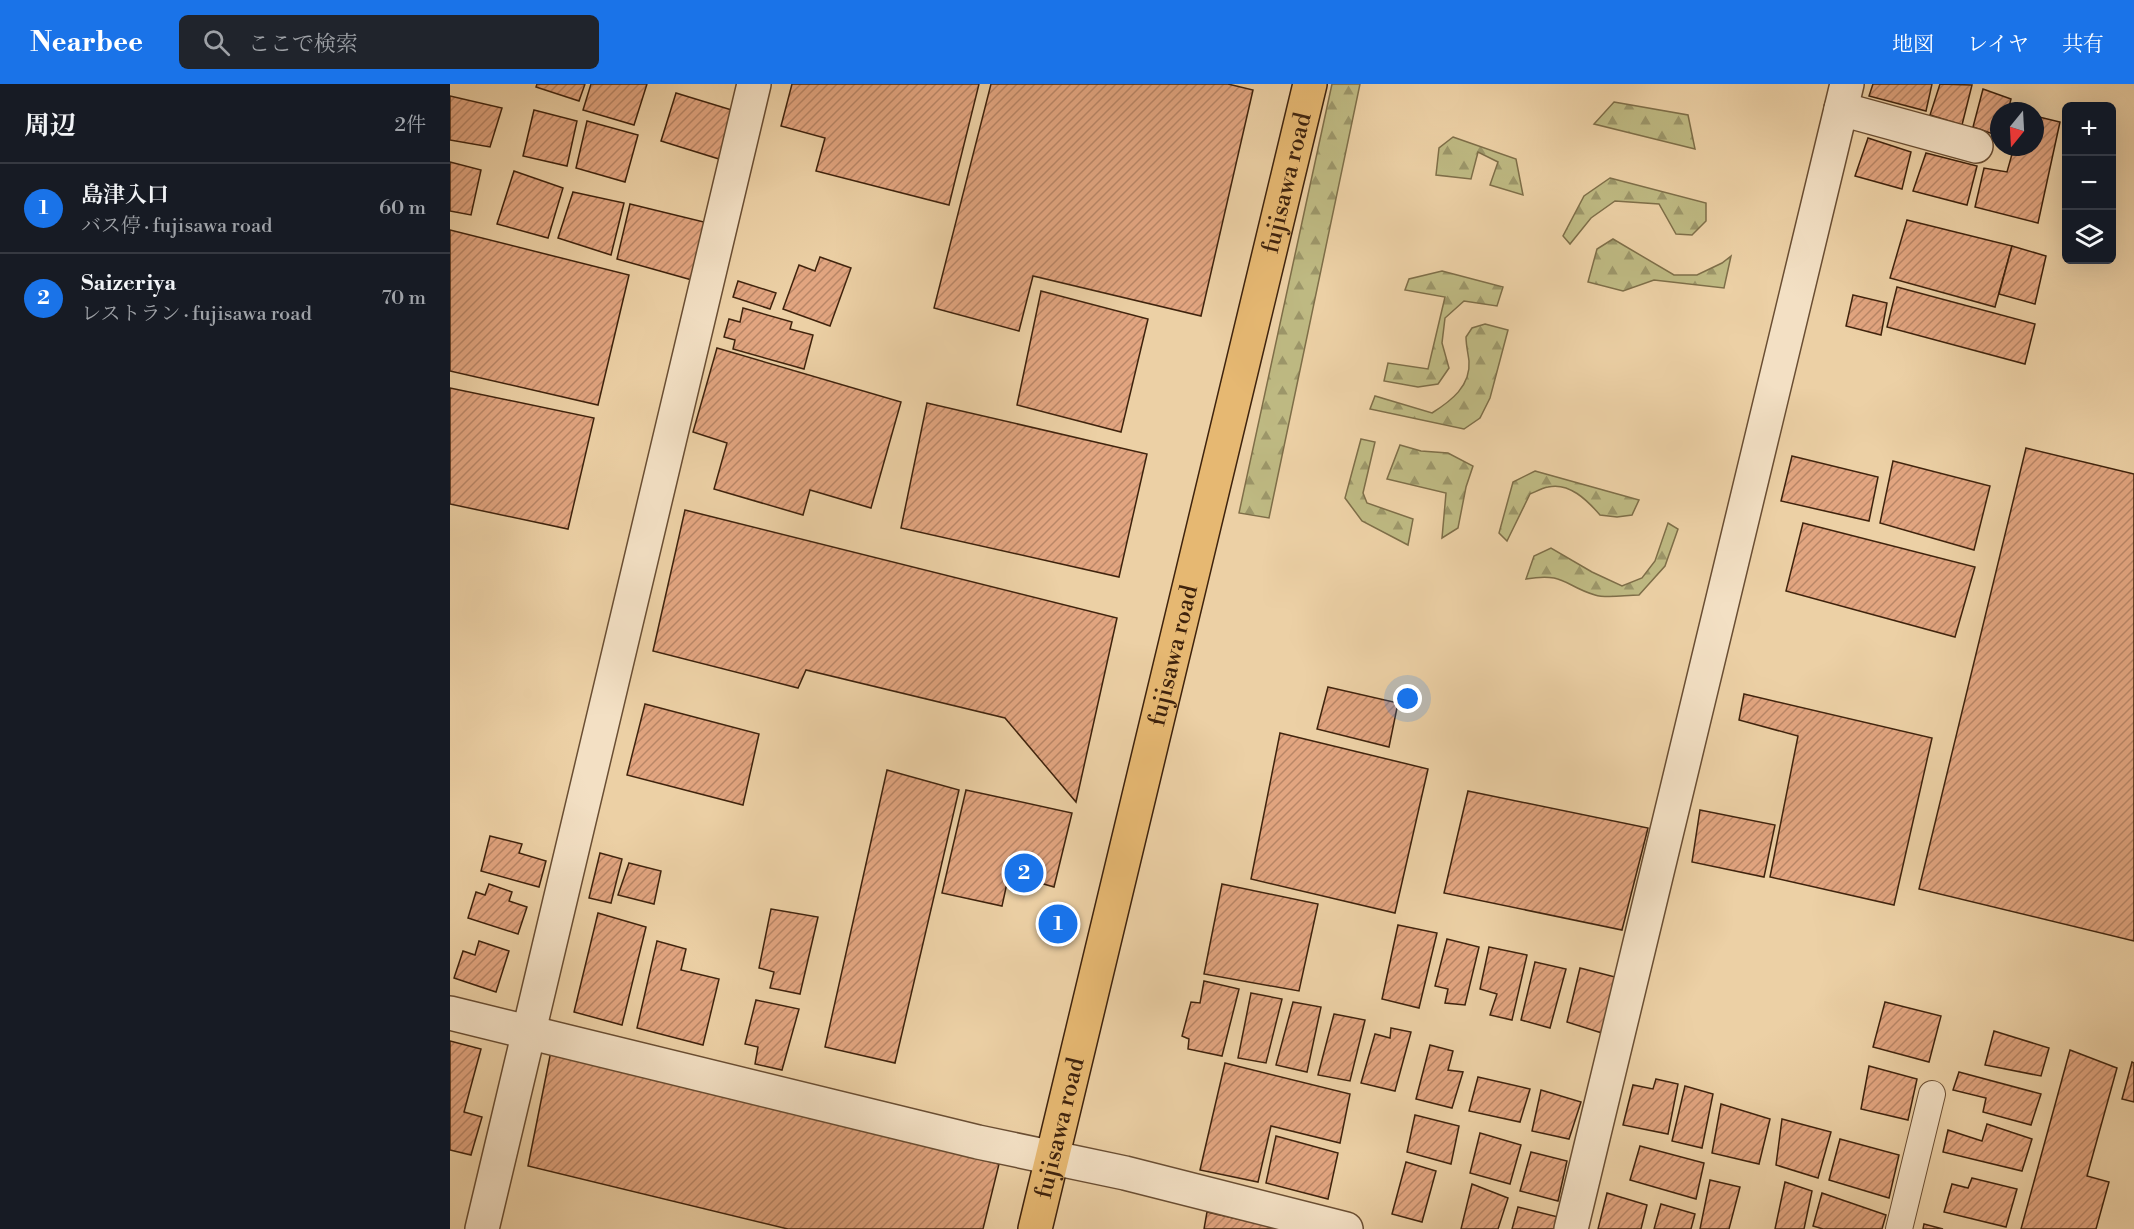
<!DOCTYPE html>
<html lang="ja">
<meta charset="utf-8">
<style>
:root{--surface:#171b24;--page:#20242c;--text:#f1f3f6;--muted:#9ea1a6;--line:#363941;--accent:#1a73e8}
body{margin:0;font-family:"Libre Bodoni","Noto Serif JP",serif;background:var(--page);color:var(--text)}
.controls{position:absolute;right:18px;top:18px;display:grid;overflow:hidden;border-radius:9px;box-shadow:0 6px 24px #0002}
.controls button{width:54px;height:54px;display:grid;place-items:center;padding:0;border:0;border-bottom:2px solid var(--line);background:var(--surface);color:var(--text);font:30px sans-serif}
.compass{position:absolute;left:1540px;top:18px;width:54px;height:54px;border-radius:50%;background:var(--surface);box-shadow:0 6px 24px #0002;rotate:198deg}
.you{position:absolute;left:958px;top:615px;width:21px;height:21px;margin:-15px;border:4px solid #fff;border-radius:50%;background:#1a73e8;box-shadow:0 0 0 9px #1a73e833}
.badge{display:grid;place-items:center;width:39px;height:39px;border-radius:50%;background:var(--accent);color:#fff;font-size:20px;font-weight:700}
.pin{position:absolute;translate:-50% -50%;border:3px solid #fff;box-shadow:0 2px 6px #0006}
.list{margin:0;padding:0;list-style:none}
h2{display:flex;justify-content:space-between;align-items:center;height:78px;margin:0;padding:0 24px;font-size:26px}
h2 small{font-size:20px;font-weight:400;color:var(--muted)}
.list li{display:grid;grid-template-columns:39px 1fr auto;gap:18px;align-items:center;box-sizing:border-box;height:90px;padding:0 24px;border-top:2px solid var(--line)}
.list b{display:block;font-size:22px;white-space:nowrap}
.list p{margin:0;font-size:20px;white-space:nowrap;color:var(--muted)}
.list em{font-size:20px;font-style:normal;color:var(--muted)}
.icon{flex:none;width:33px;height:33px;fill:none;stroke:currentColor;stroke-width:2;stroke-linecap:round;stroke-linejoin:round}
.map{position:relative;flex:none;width:1684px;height:1145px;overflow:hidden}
header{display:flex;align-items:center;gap:36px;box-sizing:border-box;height:84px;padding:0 30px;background:var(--accent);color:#fff}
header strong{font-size:28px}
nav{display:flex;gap:33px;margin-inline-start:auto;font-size:21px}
.search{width:420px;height:54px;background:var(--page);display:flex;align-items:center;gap:15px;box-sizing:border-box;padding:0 21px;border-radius:9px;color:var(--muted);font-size:22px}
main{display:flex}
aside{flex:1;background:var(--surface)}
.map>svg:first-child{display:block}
</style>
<header>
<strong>Nearbee</strong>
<div class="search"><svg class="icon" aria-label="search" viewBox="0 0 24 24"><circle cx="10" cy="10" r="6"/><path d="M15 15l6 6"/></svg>ここで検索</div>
<nav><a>地図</a><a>レイヤ</a><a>共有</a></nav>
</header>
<main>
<aside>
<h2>周辺<small>2件</small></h2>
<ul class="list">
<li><span class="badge">1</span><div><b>島津入口</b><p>バス停 · fujisawa road</p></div><em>60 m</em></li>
<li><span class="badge">2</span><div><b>Saizeriya</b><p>レストラン · fujisawa road</p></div><em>70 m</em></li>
</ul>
</aside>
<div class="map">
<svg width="1684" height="1145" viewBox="0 0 1684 1145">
<defs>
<pattern id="forest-firs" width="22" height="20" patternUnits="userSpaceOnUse" patternTransform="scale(1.5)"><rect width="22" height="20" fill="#beb982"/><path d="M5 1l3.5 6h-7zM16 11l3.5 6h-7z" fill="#9c9669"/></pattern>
<pattern id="building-hatch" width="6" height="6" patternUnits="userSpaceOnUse" patternTransform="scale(1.5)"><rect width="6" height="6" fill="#e2a580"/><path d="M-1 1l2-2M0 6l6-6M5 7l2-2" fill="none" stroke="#b98667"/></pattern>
</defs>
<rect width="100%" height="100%" fill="#ecd0a5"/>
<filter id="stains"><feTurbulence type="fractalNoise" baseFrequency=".00333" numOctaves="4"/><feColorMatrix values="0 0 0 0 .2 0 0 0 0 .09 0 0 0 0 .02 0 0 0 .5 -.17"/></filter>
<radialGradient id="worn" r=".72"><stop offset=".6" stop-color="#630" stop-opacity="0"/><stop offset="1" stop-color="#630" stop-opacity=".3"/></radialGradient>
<!-- forest -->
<g fill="url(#forest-firs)" stroke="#7e6e48" stroke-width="1.5">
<path d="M882,0H910L819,434L789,429Z"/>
<path d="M1164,18L1238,31L1245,65L1144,40Z"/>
<path d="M1003,53L1066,75L1073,111L1040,101L1048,78L1028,68L1021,95L986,91L989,64Z"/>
<path d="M1160,94L1256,119V137L1242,151L1226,150L1209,120L1165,117L1141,134L1120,160L1113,152L1134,112Z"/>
<path d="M1163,155L1224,191H1247L1272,179L1281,172L1274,204L1204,196L1173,207L1138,198L1147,165Z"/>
<path d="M992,187L1053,203L1047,222L1014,217L995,234L992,259L999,284L988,300L968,303L934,297L938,279L978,285L995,213L955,206L959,195Z"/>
<path d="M1035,240L1058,246L1040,314L1030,334L1014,345L920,325L925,312L982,329C1001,317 1021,302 1019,277C1018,269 1016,261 1016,253L1022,244Z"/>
<path d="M911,355L925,358L913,409L917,419L963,435L958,461L912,437L895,414Z"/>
<path d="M950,361L971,367L998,369L1023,382L1016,403L1008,444L992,454L996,409L937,395Z"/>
<path d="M1085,387L1189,416L1182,431L1167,433L1150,431C1137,416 1119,398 1098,403C1092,404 1085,408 1080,410L1057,457L1049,449L1063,398Z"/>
<path d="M1218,439L1228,445L1215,482L1189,511C1175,511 1157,515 1145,511C1114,502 1115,488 1076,495L1084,472L1101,464L1142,488L1172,502L1192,494L1205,477Z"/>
</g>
<!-- building -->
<g fill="url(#building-hatch)" stroke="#3f230d" stroke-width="1.5">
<path d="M87,0H135L129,17L86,3Z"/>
<path d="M141,0H197L184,41L133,26Z"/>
<path d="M342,0H529L499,121L366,87L375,54L331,42Z"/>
<path d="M541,0H778L803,6L751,232L583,192L569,247L484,224Z"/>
<path d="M1423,0H1482L1476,27L1419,12Z"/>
<path d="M1490,0L1522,1L1512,41L1480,31Z"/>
<path d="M1533,5L1561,15L1558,27H1549V52L1523,43Z"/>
<path d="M226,9L285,27L269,75L211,57Z"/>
<path d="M0,12L52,24L40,63L0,56Z"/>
<path d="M84,26L127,37L117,82L73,72Z"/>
<path d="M1585,32L1610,38L1588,139L1525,123L1534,84L1557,88L1564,63H1585Z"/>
<path d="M137,37L188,51L175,98L126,84Z"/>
<path d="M1418,54L1461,68L1452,105L1405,92Z"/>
<path d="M1476,69L1527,82L1517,121L1463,107Z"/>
<path d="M0,78L31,86L21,131L0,127Z"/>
<path d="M64,87L113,104L98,154L47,140Z"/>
<path d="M123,108L174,119L161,171L108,154Z"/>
<path d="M180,120L258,139L242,196L167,175Z"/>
<path d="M1457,136L1562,162L1545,223L1440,194Z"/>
<path d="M0,146L179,191L148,321L0,287Z"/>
<path d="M1562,162L1596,172L1585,220L1549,210Z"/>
<path d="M370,173L401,184L380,242L333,225L349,181L365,187Z"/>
<path d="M288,197L326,209L320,225L283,213Z"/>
<path d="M1447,203L1585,240L1575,280L1437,243Z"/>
<path d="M591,207L698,235L671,348L567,321Z"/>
<path d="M1403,211L1437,219L1431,251L1396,242Z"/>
<path d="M293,224L342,238L340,245L363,251L354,285L283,265L285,256L274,253L279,235L290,238Z"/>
<path d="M267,264L451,318L421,424L360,406L353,431L264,405L277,359L243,348Z"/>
<path d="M0,304L144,334L118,445L0,420Z"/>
<path d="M477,319L697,370L669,493L451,444Z"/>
<path d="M1576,364L1684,390V857L1469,805Z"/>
<path d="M1342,372L1428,393L1419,437L1331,417Z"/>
<path d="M1443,377L1540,402L1524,466L1430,439Z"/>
<path d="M235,426L667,534L626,718L555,634L356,586L348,604L203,567Z"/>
<path d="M1353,439L1525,483L1505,553L1336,507Z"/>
<path d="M878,603L948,619L939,663L867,645Z"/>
<path d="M1294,610L1482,654L1444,821L1320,793L1348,652L1289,636Z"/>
<path d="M195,620L309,650L293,721L177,691Z"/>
<path d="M830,649L978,685L945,829L801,795Z"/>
<path d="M437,686L509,706L445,979L375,963Z"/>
<path d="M516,706L622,729L604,803L559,790L552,822L492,809Z"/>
<path d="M1018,707L1198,744L1172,846L994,809Z"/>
<path d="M1250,726L1325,741L1314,793L1242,778Z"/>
<path d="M40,752L72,760L69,769L96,777L89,803L31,787Z"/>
<path d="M150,769L172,775L161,819L139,814Z"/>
<path d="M179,779L211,787L204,820L168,811Z"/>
<path d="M39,800L62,808L59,817L77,823L68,850L18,834L26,808L35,811Z"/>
<path d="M772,800L868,820L849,907L754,890Z"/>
<path d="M321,825L368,833L350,910L320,904L324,888L309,884Z"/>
<path d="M148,829L196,843L172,941L124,928Z"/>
<path d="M948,841L987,849L969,924L932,915Z"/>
<path d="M997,855L1029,863L1015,921L995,919L998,905L985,902Z"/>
<path d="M29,857L59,867L46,908L4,894L13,867L25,871Z"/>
<path d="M207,857L236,865L231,886L269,895L253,961L187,944Z"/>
<path d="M1039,863L1077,871L1062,936L1040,931L1047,910L1030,905Z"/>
<path d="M1085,878L1116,885L1100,944L1071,936Z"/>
<path d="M1130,884L1169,894L1155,950L1117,938Z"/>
<path d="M754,897L789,905L772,972L738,965L739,955L732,952L741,918L750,919Z"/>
<path d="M801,909L832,915L816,979L788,974Z"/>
<path d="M306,916L349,925L332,986L305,980L308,963L295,960Z"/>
<path d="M843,918L871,923L857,988L826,981Z"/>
<path d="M1435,918L1491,932L1479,978L1423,963Z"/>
<path d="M884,930L915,936L900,997L868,991Z"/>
<path d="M941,944L961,948L945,1007L911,999L925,950L940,954Z"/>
<path d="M1544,947L1599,964L1591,992L1535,981Z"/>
<path d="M0,957L31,965L14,1028L32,1033L21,1071L0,1066Z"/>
<path d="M980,961L1003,967L998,986L1013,988L1002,1024L966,1015Z"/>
<path d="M1620,966L1667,984L1637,1092L1659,1098L1646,1145H1571Z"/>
<path d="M101,967L549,1080L533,1145H338L78,1082Z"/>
<path d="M1682,978L1684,979V1018L1672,1015Z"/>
<path d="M775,979L900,1010L890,1059L821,1042L808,1098L750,1086Z"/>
<path d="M1419,982L1467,995L1458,1036L1411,1025Z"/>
<path d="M1509,988L1591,1010L1581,1041L1533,1028L1536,1014L1503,1006Z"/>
<path d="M1028,993L1080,1005L1070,1038L1019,1027Z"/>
<path d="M1206,995L1228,1000L1218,1050L1173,1041L1183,1001L1203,1005Z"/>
<path d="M1235,1002L1263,1010L1252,1064L1222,1057Z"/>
<path d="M1091,1006L1131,1018L1119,1055L1082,1047Z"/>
<path d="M1271,1020L1320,1035L1309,1080L1262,1069Z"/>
<path d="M965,1031L1009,1042L1001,1080L957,1068Z"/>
<path d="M1332,1035L1381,1048L1368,1094L1326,1081Z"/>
<path d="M1537,1040L1582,1055L1572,1087L1493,1068L1498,1046L1532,1057Z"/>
<path d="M1030,1049L1071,1061L1060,1100L1020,1089Z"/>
<path d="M826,1052L888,1069L878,1115L816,1099Z"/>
<path d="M1390,1055L1449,1071L1439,1114L1379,1096Z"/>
<path d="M1190,1062L1254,1079L1246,1115L1180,1096Z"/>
<path d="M1081,1068L1117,1077L1108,1117L1070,1107Z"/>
<path d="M956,1078L986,1087L972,1138L942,1130Z"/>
<path d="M1522,1094L1567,1105L1556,1143L1494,1128L1502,1100L1518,1104Z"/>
<path d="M1260,1096L1290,1103L1279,1145H1250Z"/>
<path d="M1335,1098L1362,1107L1354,1145H1325Z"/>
<path d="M1022,1100L1058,1114L1048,1145H1011Z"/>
<path d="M1157,1109L1197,1121L1191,1145H1148Z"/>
<path d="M1372,1109L1436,1131L1432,1145H1373L1363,1142Z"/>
<path d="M1211,1120L1245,1130L1241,1145H1204Z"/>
<path d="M1068,1123L1112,1134L1109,1145H1062Z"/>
<path d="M757,1128L832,1145H754Z"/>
<path d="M1474,1140L1493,1145H1473Z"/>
</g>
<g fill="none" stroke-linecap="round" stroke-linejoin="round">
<defs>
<path id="lane" d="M1449,1145L1482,1010"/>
<g id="street">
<path d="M1391,25L1526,62"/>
<path d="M0,929L528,1058L675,1089L896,1145"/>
<path d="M32,1145L304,0"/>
<path d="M1121,1145L1397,0"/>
</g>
<g id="highway">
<path id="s1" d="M585,1145L860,0"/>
</g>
</defs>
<!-- lane casing -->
<use href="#lane" stroke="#6a4e33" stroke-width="28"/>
<!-- street casing -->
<use href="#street" stroke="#6a4e33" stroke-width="36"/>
<!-- highway casing -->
<use href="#highway" stroke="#3f230d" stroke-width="36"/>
<!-- lane -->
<use href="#lane" stroke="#f3e0c4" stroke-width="26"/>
<!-- street -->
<use href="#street" stroke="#f3e0c4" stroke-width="33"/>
<!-- highway -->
<use href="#highway" stroke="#e6b872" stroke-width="33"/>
</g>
<g text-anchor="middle" stroke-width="4.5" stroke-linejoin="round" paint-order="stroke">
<!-- street labels -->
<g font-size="24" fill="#3f230d" stroke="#f3e0c4">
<text dy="8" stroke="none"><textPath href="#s1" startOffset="1076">fujisawa road</textPath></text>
<text dy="8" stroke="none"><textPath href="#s1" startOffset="590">fujisawa road</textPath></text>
<text dy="8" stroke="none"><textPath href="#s1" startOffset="104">fujisawa road</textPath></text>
</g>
</g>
<rect width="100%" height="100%" filter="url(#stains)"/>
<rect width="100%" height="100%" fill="url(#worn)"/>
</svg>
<div class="controls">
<button>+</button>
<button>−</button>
<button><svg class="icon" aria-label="layers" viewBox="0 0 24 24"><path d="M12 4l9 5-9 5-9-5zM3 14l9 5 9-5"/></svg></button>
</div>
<svg class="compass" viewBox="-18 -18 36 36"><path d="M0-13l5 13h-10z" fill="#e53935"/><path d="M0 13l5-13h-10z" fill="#9ea1a6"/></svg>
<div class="you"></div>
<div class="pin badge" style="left:608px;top:840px">1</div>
<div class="pin badge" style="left:574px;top:789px">2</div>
</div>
</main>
